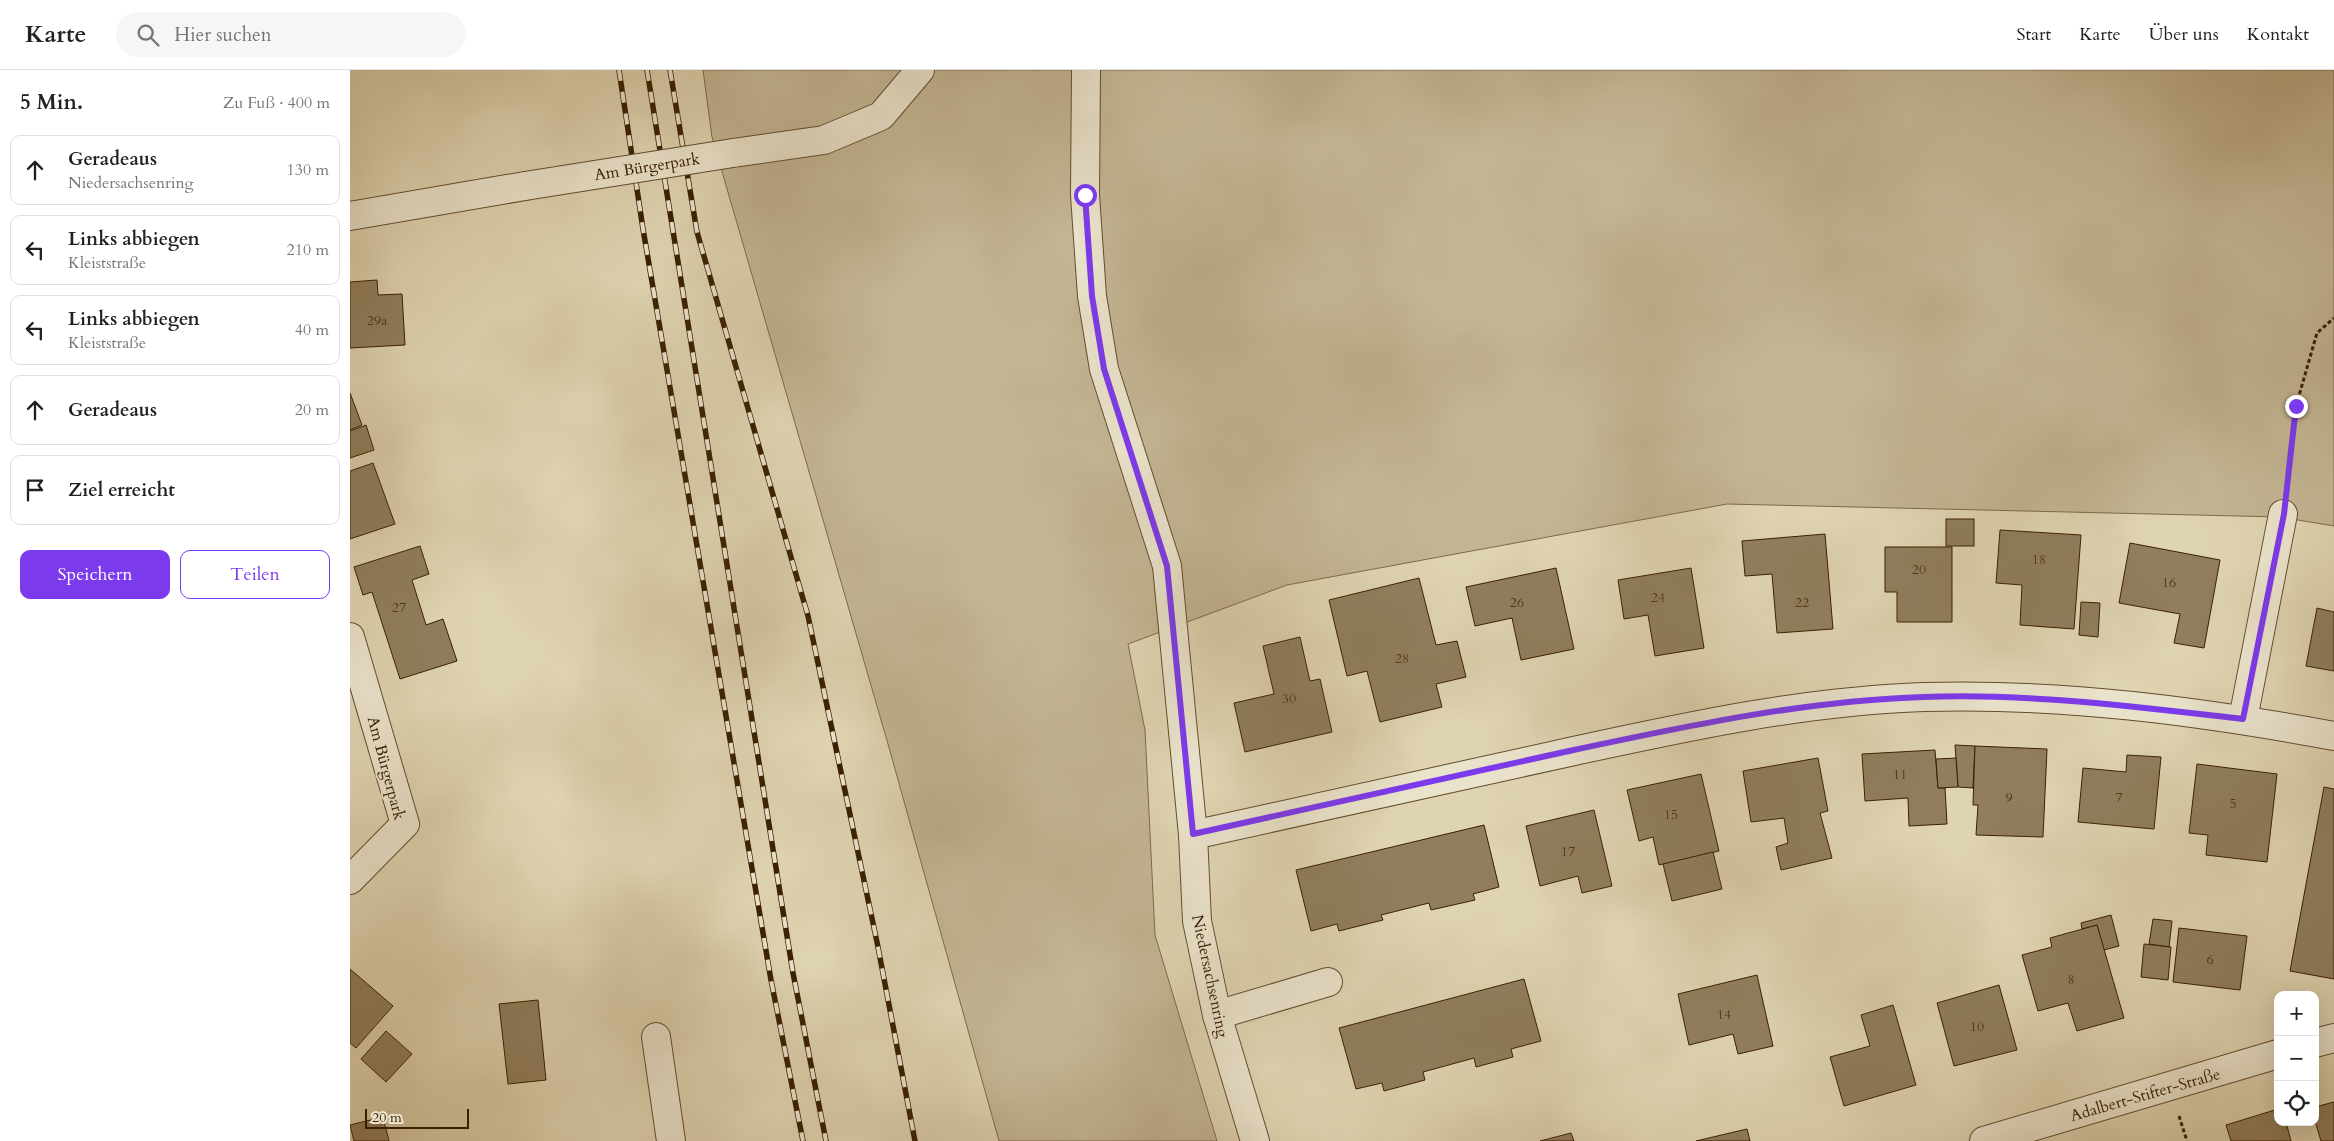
<!DOCTYPE html>
<html lang="de">
<meta charset="utf-8">
<style>
:root{--surface:#fff;--page:#f6f6f6;--text:#202124;--muted:#757577;--line:#e0e0e0;--accent:#7c3aed}
body{margin:0;font-family:Cardo,serif;background:var(--page);color:var(--text)}
.controls{position:absolute;right:15px;bottom:15px;display:grid;overflow:hidden;border-radius:10px;box-shadow:0 5px 20px #0002}
.controls button{width:45px;height:45px;display:grid;place-items:center;padding:0;border:0;border-bottom:1px solid var(--line);background:var(--surface);color:var(--text);font:25px sans-serif}
.scale{position:absolute;left:15px;bottom:12px;width:104px;box-sizing:border-box;padding-left:5px;border:2px solid #3a2001;border-top:0;font-size:14px;line-height:18px;white-space:nowrap;color:#3a2001;-webkit-text-stroke:4px #eae3cc;paint-order:stroke}
.stop{position:absolute;width:15px;height:15px;margin:-11px;border:4px solid #7c3aed;border-radius:50%;background:#fff}
.stop.end{background:#7c3aed;border-color:#fff;box-shadow:0 1px 5px #0008}
.list{margin:0;padding:0;list-style:none}
h2{display:flex;justify-content:space-between;align-items:center;height:65px;margin:0;padding:0 20px;font-size:21px}
h2 small{font-size:16px;font-weight:400;color:var(--muted)}
.list li{display:grid;grid-template-columns:32px 1fr auto;gap:15px;align-items:center;box-sizing:border-box;height:70px;margin:0 10px 10px;padding:0 10px;border:1px solid var(--line);border-radius:10px}
.list b{display:block;font-size:19px;white-space:nowrap}
.list p{margin:0;font-size:16px;white-space:nowrap;color:var(--muted)}
.list em{font-size:16px;font-style:normal;color:var(--muted)}
.actions{display:flex;gap:10px;padding:15px 20px}
.actions a{flex:1;padding:11px 0;border:1px solid var(--accent);border-radius:10px;text-align:center;font-size:18px;color:var(--accent)}
.actions .main{background:var(--accent);color:#fff}
.icon{flex:none;width:28px;height:28px;fill:none;stroke:currentColor;stroke-width:2;stroke-linecap:round;stroke-linejoin:round}
.map{position:relative;flex:none;width:1984px;height:1071px;overflow:hidden}
header{display:flex;align-items:center;gap:30px;box-sizing:border-box;height:70px;padding:0 25px;background:var(--surface);border-bottom:1px solid var(--line)}
header strong{font-size:24px}
nav{display:flex;gap:28px;margin-inline-start:auto;font-size:18px}
.search{width:350px;height:45px;background:var(--page);display:flex;align-items:center;gap:12px;box-sizing:border-box;padding:0 18px;border-radius:28px;color:var(--muted);font-size:19px}
main{display:flex}
aside{flex:1;background:var(--surface)}
.map>svg:first-child{display:block}
</style>
<header>
<strong>Karte</strong>
<div class="search"><svg class="icon" aria-label="search" viewBox="0 0 24 24"><circle cx="10" cy="10" r="6"/><path d="M15 15l6 6"/></svg>Hier suchen</div>
<nav><a>Start</a><a>Karte</a><a>Über uns</a><a>Kontakt</a></nav>
</header>
<main>
<aside>
<h2>5 Min.<small>Zu Fuß · 400 m</small></h2>
<ul class="list">
<li><svg class="icon" aria-label="ahead" viewBox="0 0 24 24"><path d="M12 20V5M6 11l6-6 6 6"/></svg><div><b>Geradeaus</b><p>Niedersachsenring</p></div><em>130 m</em></li>
<li><svg class="icon" aria-label="left" viewBox="0 0 24 24"><path d="M17 20v-9H6M10 6l-5 5 5 5"/></svg><div><b>Links abbiegen</b><p>Kleiststraße</p></div><em>210 m</em></li>
<li><svg class="icon" aria-label="left" viewBox="0 0 24 24"><path d="M17 20v-9H6M10 6l-5 5 5 5"/></svg><div><b>Links abbiegen</b><p>Kleiststraße</p></div><em>40 m</em></li>
<li><svg class="icon" aria-label="ahead" viewBox="0 0 24 24"><path d="M12 20V5M6 11l6-6 6 6"/></svg><div><b>Geradeaus</b></div><em>20 m</em></li>
<li><svg class="icon" aria-label="arrive" viewBox="0 0 24 24"><path d="M6 21V4h12l-3 4 3 4H6"/></svg><div><b>Ziel erreicht</b></div></li>
</ul>
<div class="actions"><a class="main">Speichern</a><a>Teilen</a></div>
</aside>
<div class="map">
<svg width="1984" height="1071" viewBox="0 0 1984 1071">
<rect width="100%" height="100%" fill="#dfd4b1"/>
<filter id="stains"><feTurbulence type="fractalNoise" baseFrequency=".004" numOctaves="4"/><feColorMatrix values="0 0 0 0 .2 0 0 0 0 .09 0 0 0 0 .02 0 0 0 .5 -.17"/></filter>
<radialGradient id="worn" r=".72"><stop offset=".6" stop-color="#630" stop-opacity="0"/><stop offset="1" stop-color="#630" stop-opacity=".3"/></radialGradient>
<!-- green -->
<path fill="#c3b593" stroke="#7e6a4a" d="M353,0H1984V456L1930,447L1377,434L937,515L778,574L795,660L805,865L867,1071H649L538,674L362,67Z"/>
<!-- building -->
<g fill="#907e5d" stroke="#3a2001">
<path d="M27,210L28,225L52,224L55,275L0,278V212Z"/>
<path d="M0,323L12,355L0,360Z"/>
<path d="M16,355L24,380L0,388V361Z"/>
<path d="M23,393L45,454L0,469V401Z"/>
<rect x="1596" y="449" width="28" height="27"/>
<path d="M1650,460L1731,465L1724,559L1670,555L1672,515L1646,513Z"/>
<path d="M1475,464L1483,559L1427,563L1422,504L1395,506L1392,471Z"/>
<path d="M1780,473L1870,490L1854,578L1824,573L1830,544L1769,533Z"/>
<path d="M70,476L79,504L62,510L76,555L93,549L107,591L50,609L22,522L13,525L4,497Z"/>
<path d="M1535,477H1602V552H1547V522H1535Z"/>
<path d="M1206,498L1224,579L1171,590L1162,548L1125,556L1116,517Z"/>
<path d="M1341,498L1354,578L1305,586L1298,545L1274,549L1268,510Z"/>
<path d="M1069,508L1086,575L1107,571L1116,607L1086,614L1092,637L1030,652L1017,601L997,606L979,530Z"/>
<path d="M1731,532L1750,533L1748,567L1729,565Z"/>
<path d="M1967,538L1984,542V601L1956,596Z"/>
<path d="M950,567L960,611L970,609L982,662L895,682L884,633L924,624L913,576Z"/>
<path d="M1605,675L1625,676L1623,718L1608,717Z"/>
<path d="M1625,676L1697,679L1693,767L1626,765L1628,735H1623Z"/>
<path d="M1585,680L1588,718H1595L1597,754L1559,756L1558,728L1515,731L1512,684Z"/>
<path d="M1777,685L1811,687L1804,759L1728,752L1733,698L1776,702Z"/>
<path d="M1468,688L1478,741L1470,743L1482,788L1431,800L1426,777L1438,773L1434,748L1401,752L1393,701Z"/>
<path d="M1606,688L1608,717L1588,718L1586,689Z"/>
<path d="M1847,694L1927,704L1917,792L1856,785L1858,765L1839,763Z"/>
<path d="M1351,704L1369,781L1309,795L1303,767L1289,771L1277,720Z"/>
<path d="M1974,717L1984,719V909L1940,901Z"/>
<path d="M1244,740L1262,816L1232,823L1228,806L1190,816L1176,756Z"/>
<path d="M1134,755L1149,817L1123,824L1125,830L1081,840L1079,833L1031,845L1033,850L989,861L987,854L961,861L946,800Z"/>
<path d="M1363,782L1372,819L1322,831L1313,794Z"/>
<path d="M1761,845L1769,876L1754,880L1747,855L1732,859L1731,853Z"/>
<path d="M1803,849L1822,851L1819,877L1799,874Z"/>
<path d="M1747,855L1774,948L1727,961L1718,933L1688,941L1672,885L1702,877L1700,868Z"/>
<path d="M1829,858L1897,866L1890,920L1823,912Z"/>
<path d="M1794,874L1821,877L1818,910L1791,907Z"/>
<path d="M0,899L43,936L6,978L0,973Z"/>
<path d="M1407,905L1423,976L1388,984L1383,964L1339,975L1328,924Z"/>
<path d="M1174,909L1191,971L1161,979L1163,987L1126,997L1124,988L1073,1002L1075,1010L1034,1021L1032,1013L1006,1019L989,958Z"/>
<path d="M1649,915L1667,980L1604,996L1587,933Z"/>
<path d="M188,930L196,1010L158,1014L149,934Z"/>
<path d="M1543,935L1566,1015L1494,1036L1480,987L1520,976L1511,945Z"/>
<path d="M36,961L62,984L36,1012L11,989Z"/>
<path d="M1984,1032V1071H1971L1965,1051V1037Z"/>
<path d="M1928,1039V1052H1936L1941,1071H1881L1876,1055Z"/>
<path d="M33,1047L39,1071H4L0,1055Z"/>
<path d="M1397,1059L1400,1071H1346Z"/>
<path d="M1221,1063L1224,1071H1190Z"/>
</g>
<g fill="none" stroke-linecap="round" stroke-linejoin="round">
<defs>
<g id="minor">
<path d="M736,0L735,125L742,226L754,299L817,496L843,765L847,851L867,945L905,1071"/>
<path d="M383,83L474,70L531,46L570,0"/>
<path d="M0,146L175,116"/>
<path d="M0,567L55,754L0,810"/>
<path d="M1893,649L1933,444"/>
<path d="M843,765C970,736 1097,708 1224,681C1339,656 1455,631 1574,627C1711,623 1849,641 1984,666"/>
<path d="M867,945L978,912"/>
<path d="M306,967L321,1071"/>
<path d="M1965,973L1984,968"/>
<path d="M1634,1071L1928,984"/>
</g>
</defs>
<!-- minor casing -->
<use href="#minor" stroke="#634d2d" stroke-width="30"/>
<!-- path -->
<g stroke="#3a2001" stroke-width="3" stroke-dasharray="4 2.5" stroke-linecap="butt">
<path d="M1937,414L1946,336L1967,263L1984,248"/>
<path d="M1829,1046L1837,1071"/>
</g>
<!-- minor -->
<use href="#minor" stroke="#eae3cc" stroke-width="28"/>
<defs>
<g id="rail">
<path d="M269,0L293,159L421,910L453,1071"/>
<path d="M297,0L443,903L476,1071"/>
<path d="M320,0L347,162L458,546L527,872L565,1071"/>
</g>
</defs>
<!-- rail casing -->
<use href="#rail" stroke="#3a2001" stroke-width="5.5"/>
<!-- rail -->
<use href="#rail" stroke="#eae3cc" stroke-width="4" stroke-dasharray="11" stroke-linecap="butt"/>
<defs>
<path id="minor-bridge" d="M175,116L383,83"/>
</defs>
<!-- minor-bridge casing -->
<use href="#minor-bridge" stroke="#634d2d" stroke-width="30" stroke-linecap="butt"/>
<!-- minor-bridge -->
<use href="#minor-bridge" stroke="#eae3cc" stroke-width="28"/>
</g>
<g fill="none" stroke-linecap="round" stroke-linejoin="round">
<!-- route -->
<path stroke="#7c3aed" stroke-width="6" d="M735,125L742,226L754,299L817,496L843,764C969,737 1094,708 1219,681C1336,656 1453,631 1573,627C1680,623 1787,637 1893,649L1934,444L1946,336"/>
</g>
<g text-anchor="middle" stroke-width="4" stroke-linejoin="round" paint-order="stroke">
<!-- number labels -->
<g font-size="14" fill="#503818">
<text x="27" y="255">29a</text>
<text x="1689" y="494">18</text>
<text x="1569" y="504">20</text>
<text x="1819" y="517">16</text>
<text x="1308" y="532">24</text>
<text x="1167" y="537">26</text>
<text x="1452" y="537">22</text>
<text x="49" y="542">27</text>
<text x="1052" y="593">28</text>
<text x="939" y="633">30</text>
<text x="1550" y="709">11</text>
<text x="1659" y="732">9</text>
<text x="1769" y="732">7</text>
<text x="1883" y="738">5</text>
<text x="1321" y="749">15</text>
<text x="1218" y="786">17</text>
<text x="1860" y="894">6</text>
<text x="1721" y="914">8</text>
<text x="1374" y="949">14</text>
<text x="1627" y="961">10</text>
</g>
<!-- street labels -->
<g font-size="16" fill="#3a2001" stroke="#eae3cc">
<text transform="translate(297 96) rotate(-9)" y="6">Am Bürgerpark</text>
<text transform="translate(37 698) rotate(75)" y="6">Am Bürgerpark</text>
<text transform="translate(861 906) rotate(78)" y="6">Niedersachsenring</text>
<text transform="translate(1795 1024) rotate(-16)" y="6">Adalbert-Stifter-Straße</text>
</g>
</g>
<rect width="100%" height="100%" filter="url(#stains)"/>
<rect width="100%" height="100%" fill="url(#worn)"/>
</svg>
<div class="controls">
<button>+</button>
<button>−</button>
<button><svg class="icon" aria-label="locate" viewBox="0 0 24 24"><circle cx="12" cy="12" r="6"/><path d="M12 2v4M12 18v4M2 12h4M18 12h4"/></svg></button>
</div>
<div class="scale">20 m</div>
<div class="stop" style="left:735px;top:125px"></div>
<div class="stop end" style="left:1946px;top:336px"></div>
</div>
</main>
